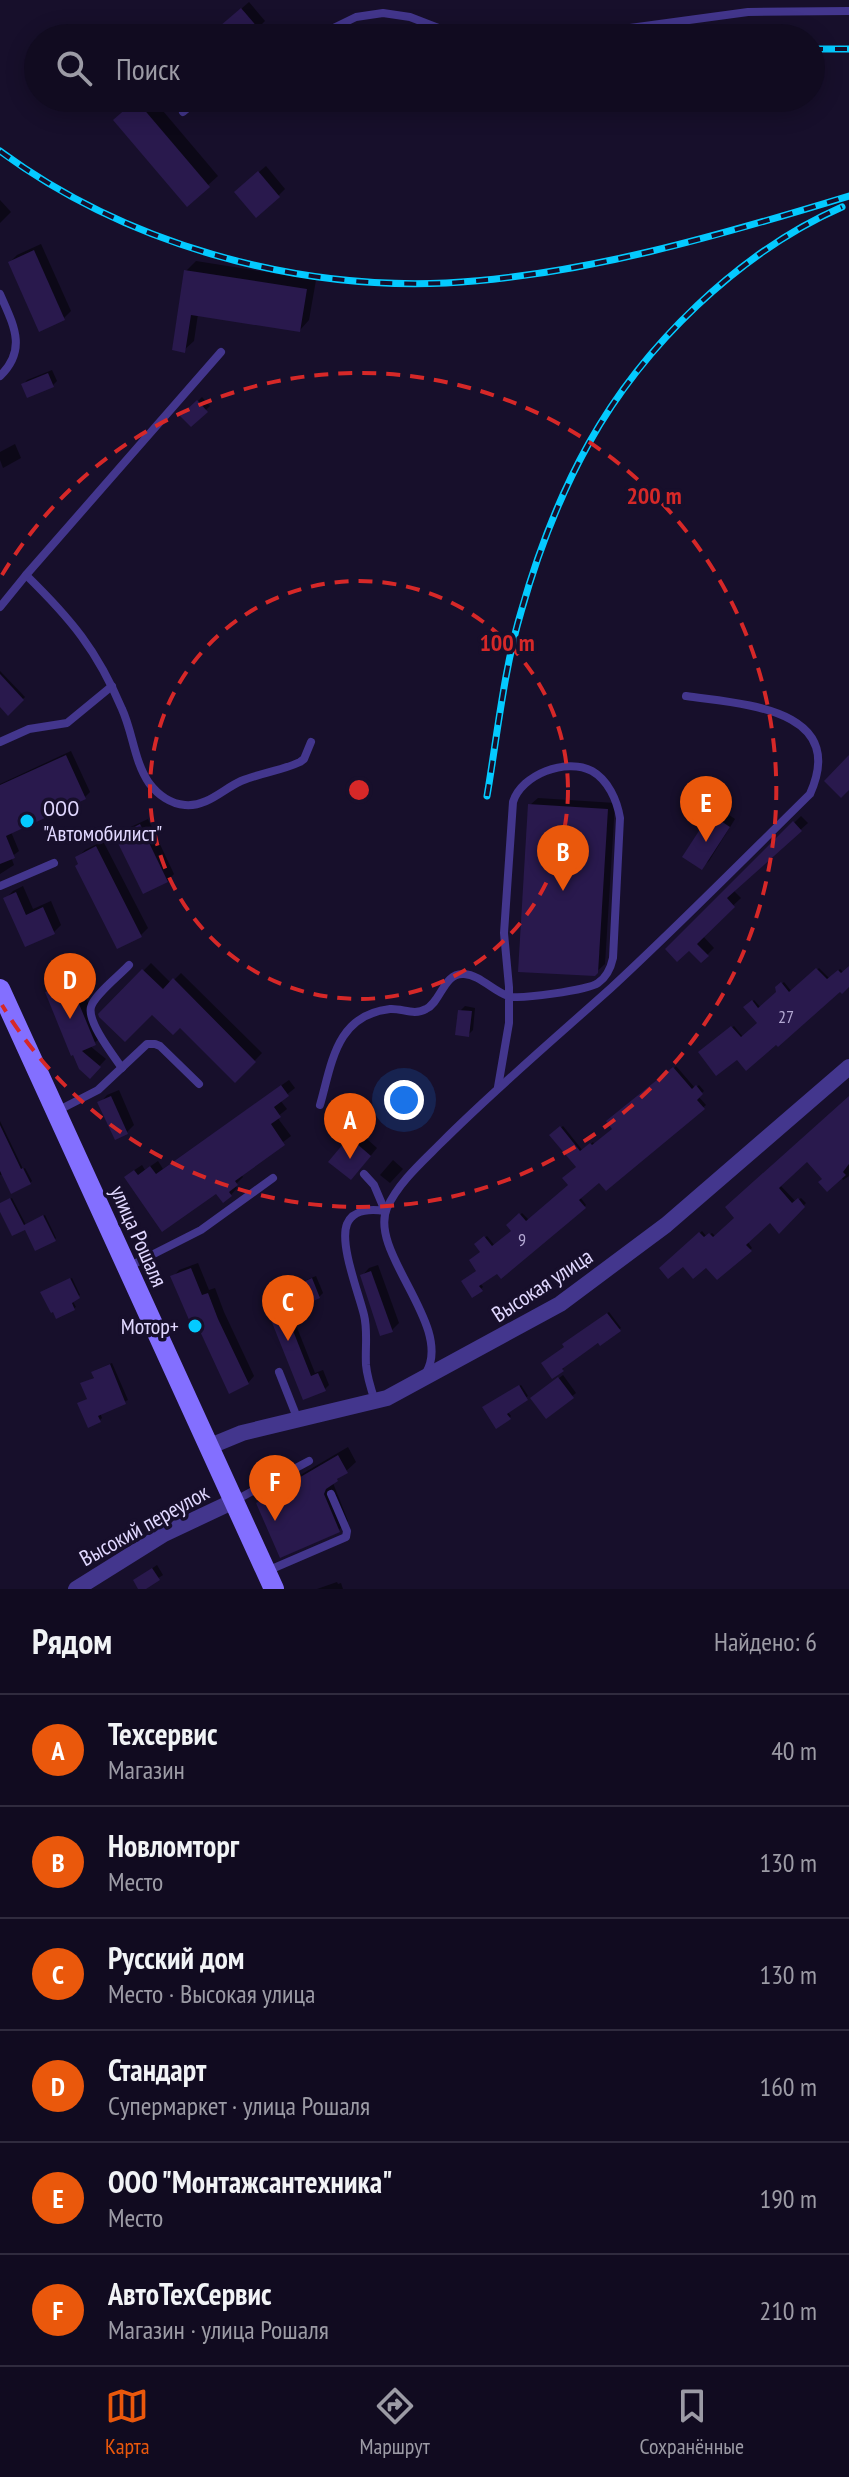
<!DOCTYPE html>
<html lang="ru">
<meta charset="utf-8">
<style>
:root{--surface:#110b20;--page:#1e192d;--text:#f1f3f6;--muted:#9c9ba5;--line:#302b3e;--accent:#ea580c}
body{margin:0;font-family:"PT Sans Narrow",sans-serif;background:var(--page);color:var(--text)}
.you{position:absolute;left:404px;top:1100px;width:28px;height:28px;margin:-20px;border:6px solid #fff;border-radius:50%;background:#1a73e8;box-shadow:0 0 0 12px #1a73e833}
.badge{display:grid;place-items:center;width:52px;height:52px;border-radius:50%;background:var(--accent);color:#fff;font-size:26px;font-weight:700}
.pin{position:absolute;translate:-50% -66px;filter:drop-shadow(0 2px 4px #0008)}
.pin::after{content:'';position:absolute;top:42px;width:28px;height:24px;background:inherit;clip-path:polygon(0 0,100% 0,50% 100%)}
.list{margin:0;padding:0;list-style:none}
h2{display:flex;justify-content:space-between;align-items:center;height:104px;margin:0;padding:0 32px;font-size:34px}
h2 small{font-size:26px;font-weight:400;color:var(--muted)}
.list li{display:grid;grid-template-columns:52px 1fr auto;gap:24px;align-items:center;box-sizing:border-box;height:112px;padding:0 32px;border-top:2px solid var(--line)}
.list b{display:block;font-size:30px;white-space:nowrap}
.list p{margin:0;font-size:26px;white-space:nowrap;color:var(--muted)}
.list em{font-size:26px;font-style:normal;color:var(--muted)}
.icon{flex:none;width:44px;height:44px;fill:none;stroke:currentColor;stroke-width:2;stroke-linecap:round;stroke-linejoin:round}
.map{position:relative;flex:none;width:849px;height:1589px;overflow:hidden}
.search{position:absolute;background:var(--surface);box-shadow:0 4px 20px #0003;left:24px;right:24px;top:24px;height:88px;display:flex;align-items:center;gap:20px;box-sizing:border-box;padding:0 28px;border-radius:44px;color:var(--muted);font-size:30px}
.sheet{height:776px;background:var(--surface)}
nav{display:flex;justify-content:space-around;align-items:center;box-sizing:border-box;height:112px;border-top:2px solid var(--line);background:var(--surface);font-size:22px;color:var(--muted)}
nav a{display:grid;justify-items:center;gap:4px}
nav .on{color:var(--accent)}
.map>svg:first-child{display:block}
</style>
<div class="map">
<svg width="849" height="1589" viewBox="0 0 849 1589">
<rect width="100%" height="100%" fill="#170f2b"/>
<!-- shadow -->
<g fill="#0007">
<path d="M249,2L265,21L258,28L246,38H208Z"/>
<path d="M139,98H152L218,176L187,204L125,110Z"/>
<path d="M266,166L285,189L278,196L244,185Z"/>
<path d="M0,200L11,212L0,223Z"/>
<path d="M41,244L71,311L64,318L10,262L17,255Z"/>
<path d="M196,261L316,280L309,320L300,330L198,314L194,341L184,350L186,271Z"/>
<path d="M52,370L57,381L53,385H23L27,380Z"/>
<path d="M202,397L210,406L191,424L183,416Z"/>
<path d="M15,444L21,458L3,468L0,460V452Z"/>
<path d="M0,671L25,697L8,713L0,704Z"/>
<path d="M71,751L90,792L85,797L11,832L19,851L11,857L14,865L0,874V784Z"/>
<path d="M538,798L615,803L605,964L594,974L530,805Z"/>
<path d="M719,808L735,819L709,861L701,868L711,815Z"/>
<path d="M801,816L808,823L733,890L741,898L702,935L714,948L701,961L690,948L667,949Z"/>
<path d="M148,819L174,874L167,881L117,837L124,830Z"/>
<path d="M103,841L148,928L141,935L78,857L85,850Z"/>
<path d="M23,886L33,909L51,901L61,925L54,932L26,945L6,898L13,891Z"/>
<path d="M151,963L171,983L181,973L262,1053L235,1081L180,1026L152,1012L101,1014Z"/>
<path d="M819,968L830,979L840,969L844,973L849,968V985L737,1057L700,1052L734,1026L743,1037L759,1023L746,1008L754,1000L761,1008L778,993L777,988L784,982L792,992Z"/>
<path d="M77,976L102,1037L90,1046L106,1059L90,1076L47,993L54,986Z"/>
<path d="M465,1006L475,1008L473,1030L468,1035L460,1011Z"/>
<path d="M676,1066L695,1088L699,1085L704,1091L698,1096L706,1105L606,1188L599,1180L580,1197L586,1205L584,1207L480,1283L483,1287L473,1295L483,1252L479,1242L487,1236L495,1246L514,1231L509,1225L522,1213L529,1220L570,1185L578,1167L552,1135L563,1126L583,1151L593,1142L595,1145L615,1129Z"/>
<path d="M289,1080L295,1088L280,1100L287,1109L277,1117L291,1136L241,1174L243,1177L235,1185L237,1188L231,1195L217,1191L163,1229L133,1171L142,1165L145,1170L158,1161L163,1169Z"/>
<path d="M119,1090L134,1125L127,1132L116,1137L100,1103L107,1095Z"/>
<path d="M849,1098V1176L843,1180L841,1177L824,1178L807,1159L779,1184L796,1202L801,1198L806,1203L779,1231L770,1220L747,1241L752,1248L717,1277L707,1265L683,1264L661,1268L702,1231L707,1237L712,1233L716,1237L737,1218Z"/>
<path d="M0,1121L23,1169L25,1168L32,1181L30,1183L3,1174L0,1175Z"/>
<path d="M358,1131L377,1148L358,1171L331,1161Z"/>
<path d="M393,1160L403,1169L390,1183L380,1175Z"/>
<path d="M12,1198L26,1225L45,1215L56,1238L55,1239L25,1228L0,1208V1204Z"/>
<path d="M198,1263L209,1290L215,1288L224,1312L254,1376L248,1383L173,1277L179,1270Z"/>
<path d="M378,1265L399,1323L392,1330L382,1334L362,1276L369,1268Z"/>
<path d="M316,1276L323,1293L319,1297L290,1310L315,1373L323,1370L329,1385L325,1389L304,1398L265,1300L269,1296Z"/>
<path d="M72,1278L80,1295L72,1300L76,1307L74,1308L44,1291Z"/>
<path d="M609,1312L621,1328L563,1366L564,1368L553,1376L566,1343Z"/>
<path d="M112,1363L128,1400L100,1413L102,1418L99,1421L80,1403L89,1398L83,1384L95,1377L96,1370Z"/>
<path d="M563,1375L576,1393L547,1416L537,1395Z"/>
<path d="M521,1385L528,1396L507,1411L511,1416L509,1418L497,1401Z"/>
<path d="M348,1447L356,1462L333,1483L348,1521L339,1530L259,1504L268,1494Z"/>
<path d="M157,1565L163,1575L141,1589L135,1580Z"/>
<path d="M337,1582L338,1584L341,1583L343,1589H317Z"/>
</g>
<!-- building -->
<g fill="#29194d">
<path d="M241,8L259,29L249,38H206Z"/>
<path d="M136,100L210,187L187,207L113,120Z"/>
<path d="M258,171L280,197L256,218L234,192Z"/>
<path d="M34,250L65,320L39,332L8,262Z"/>
<path d="M184,270L307,289L300,332L191,315L185,353L172,350Z"/>
<path d="M48,373L54,387L27,398L21,384Z"/>
<path d="M197,400L208,412L191,427L180,416Z"/>
<path d="M0,674L24,700L8,716L0,707Z"/>
<path d="M66,755L86,799L6,836L15,858L0,864V785Z"/>
<path d="M849,755V790L841,798L824,781Z"/>
<path d="M528,804L608,809L598,973L595,976L518,972Z"/>
<path d="M710,814L730,827L702,870L682,857Z"/>
<path d="M793,821L802,831L727,898L735,907L697,944L709,956L701,963L689,951L677,962L665,949Z"/>
<path d="M140,824L168,882L143,894L115,837Z"/>
<path d="M96,846L142,937L117,949L75,866L78,864L75,857Z"/>
<path d="M16,892L26,915L43,907L55,934L25,947L3,898Z"/>
<path d="M849,966V987L842,994L840,992L778,1047L776,1045L746,1071L737,1060L716,1076L698,1052L731,1026L741,1037L757,1023L743,1007L752,1000L758,1008L776,992L775,987L781,982L789,992L816,968L827,979L838,970L841,973Z"/>
<path d="M142,969L163,989L173,978L256,1062L235,1083L180,1028L173,1035L152,1015L125,1042L99,1017L98,1014Z"/>
<path d="M70,982L96,1045L82,1051L101,1067L90,1079L79,1069L73,1055L71,1056L45,992Z"/>
<path d="M458,1010L472,1011L469,1037L455,1035Z"/>
<path d="M673,1067L692,1089L696,1085L703,1094L697,1100L705,1109L606,1191L599,1183L579,1200L586,1208L501,1279L497,1274L479,1286L483,1291L472,1298L461,1281L476,1271L469,1260L480,1252L474,1244L484,1236L492,1246L511,1231L506,1225L519,1213L526,1221L568,1185L562,1178L576,1167L549,1135L560,1126L580,1151L590,1143L592,1145L612,1129L606,1121Z"/>
<path d="M281,1085L289,1096L274,1107L281,1117L271,1124L285,1145L235,1181L238,1185L229,1192L232,1196L223,1203L216,1194L162,1232L124,1177L134,1170L138,1175L150,1166L156,1174Z"/>
<path d="M111,1096L128,1134L115,1140L97,1102Z"/>
<path d="M849,1096V1164L843,1172L846,1175L827,1192L818,1182L822,1179L807,1162L779,1188L792,1203L798,1198L805,1207L779,1234L770,1223L746,1245L752,1251L717,1280L706,1268L693,1279L683,1267L668,1279L659,1268L699,1232L704,1237L709,1233L713,1237L734,1218L725,1207Z"/>
<path d="M0,1125L21,1169L23,1168L31,1184L11,1194L0,1171Z"/>
<path d="M349,1137L371,1156L351,1180L328,1162Z"/>
<path d="M10,1198L24,1225L43,1215L56,1241L35,1251L25,1230L12,1236L0,1212V1203Z"/>
<path d="M191,1268L202,1295L208,1293L218,1319L249,1384L229,1394L198,1327L193,1329L170,1276Z"/>
<path d="M371,1271L393,1332L380,1336L360,1275Z"/>
<path d="M70,1278L80,1298L72,1303L75,1310L56,1319L53,1312L51,1313L40,1292Z"/>
<path d="M312,1278L320,1298L286,1313L311,1376L318,1373L326,1391L303,1400L263,1300Z"/>
<path d="M607,1313L621,1331L600,1346L598,1343L562,1369L564,1371L552,1379L541,1363L564,1347L562,1344Z"/>
<path d="M110,1364L126,1404L98,1416L101,1422L88,1428L77,1403L87,1399L80,1383L94,1378L91,1372Z"/>
<path d="M558,1377L574,1398L546,1419L530,1398Z"/>
<path d="M519,1385L528,1400L507,1414L511,1419L496,1429L482,1407Z"/>
<path d="M338,1455L348,1473L337,1479L338,1481L326,1489L324,1494L340,1532L280,1558L256,1503Z"/>
<path d="M152,1568L160,1580L146,1589H138L133,1580Z"/>
</g>
<g fill="none" stroke-linecap="round" stroke-linejoin="round">
<!-- service -->
<g stroke="#43368d" stroke-width="8">
<path d="M313,38L356,17L383,13L410,17L454,34L477,38L571,36L748,12L849,11"/>
<path d="M183,112L200,98"/>
<path d="M0,294C13,324 28,349 0,376"/>
<path d="M26,575C71,619 97,650 122,709C133,733 134,761 149,783C158,795 171,804 185,805C207,807 223,789 241,781C260,773 281,771 300,762L304,759L311,742"/>
<path d="M0,607L26,575L221,352"/>
<path d="M0,742L29,729L67,723L112,686"/>
<path d="M0,886L54,863"/>
<path d="M122,1068C113,1055 87,1022 91,1007C94,995 120,975 129,965"/>
<path d="M320,1105C332,1063 336,1015 390,1009C402,1008 414,1016 426,1009C441,1002 444,972 464,974C480,975 493,991 508,996C518,1000 588,990 598,983C607,977 611,967 613,958L620,818C617,800 608,780 592,771C566,757 521,775 513,802L504,933L509,987V1023L498,1087"/>
<path d="M57,1111L98,1090L147,1044H155L160,1046L199,1084"/>
<path d="M364,1174L374,1185L385,1211C372,1209 353,1209 347,1224C339,1244 359,1294 364,1315C368,1331 365,1348 366,1365C367,1377 371,1389 375,1401"/>
<path d="M128,1267L201,1230L273,1178"/>
<path d="M279,1372L298,1420"/>
<path d="M426,1373C454,1326 368,1252 387,1208C398,1183 422,1162 441,1143C495,1089 554,1039 611,988C679,925 744,859 810,794C849,707 739,704 686,696"/>
<path d="M236,1500L309,1461"/>
<path d="M267,1571L346,1537L347,1531L331,1494"/>
</g>
<!-- minor -->
<g stroke="#43368d" stroke-width="16">
<path d="M208,1447L242,1433L387,1398L560,1304L666,1225L849,1067"/>
<path d="M76,1589L164,1534L234,1501"/>
</g>
<!-- secondary -->
<path stroke="#836fff" stroke-width="20" d="M0,989L274,1589"/>
<defs>
<g id="rail">
<path d="M811,49H849"/>
<path d="M0,151C125,243 291,290 446,283C581,276 721,235 849,196"/>
<path d="M487,796C497,737 504,669 521,612C537,555 560,495 589,443C643,346 739,252 842,207"/>
</g>
</defs>
<!-- rail casing -->
<use href="#rail" stroke="#04caff" stroke-width="7"/>
<!-- rail -->
<use href="#rail" stroke="#170f2b" stroke-width="4" stroke-dasharray="12" stroke-linecap="butt"/>
</g>
<!-- distance rings -->
<g fill="none" stroke="#d62828" stroke-width="4" stroke-dasharray="14 10">
<circle cx="359" cy="790" r="209"/>
<path d="M2 575A417 417 0 1 1 2 1005"/>
</g>
<!-- markers -->
<g fill="#04caff" stroke="#170f2b" stroke-width="3">
<circle cx="27" cy="821" r="8"/>
<circle cx="195" cy="1326" r="8"/>
</g>
<g text-anchor="middle" stroke-width="7" stroke-linejoin="round" paint-order="stroke">
<!-- number labels -->
<g font-size="18" fill="#b3a8d2">
<text x="786" y="1023">27</text>
<text x="522" y="1246">9</text>
</g>
<!-- poi labels -->
<g font-size="22" fill="#e1d8ff" stroke="#170f2b" text-anchor="start">
<text x="43" y="816">ООО<tspan x="43" dy="25">"Автомобилист"</tspan></text>
<text x="179" y="1334" text-anchor="end">Мотор+</text>
</g>
<!-- street labels -->
<g font-size="22" fill="#e1d8ff" stroke="#170f2b">
<text transform="translate(139 1236) rotate(66)" y="8">улица Рошаля</text>
<text transform="translate(542 1285) rotate(-33)" y="8">Высокая улица</text>
<text transform="translate(144 1525) rotate(-29)" y="8">Высокий переулок</text>
</g>
</g>
<circle cx="359" cy="790" r="12" fill="#d62828" stroke="#170f2b" stroke-width="4"/>
<g font-size="24" text-anchor="middle" font-weight="bold" fill="#d62828" stroke="#170f2b" stroke-width="7" stroke-linejoin="round" paint-order="stroke">
<text x="654" y="504">200 m</text>
<text x="507" y="651">100 m</text>
</g>
</svg>
<div class="you"></div>
<div class="pin badge" style="left:350px;top:1159px">A</div>
<div class="pin badge" style="left:563px;top:891px">B</div>
<div class="pin badge" style="left:288px;top:1341px">C</div>
<div class="pin badge" style="left:70px;top:1019px">D</div>
<div class="pin badge" style="left:706px;top:842px">E</div>
<div class="pin badge" style="left:275px;top:1521px">F</div>
<div class="search"><svg class="icon" aria-label="search" viewBox="0 0 24 24"><circle cx="10" cy="10" r="6"/><path d="M15 15l6 6"/></svg>Поиск</div>
</div>
<section class="sheet">
<h2>Рядом<small>Найдено: 6</small></h2>
<ul class="list">
<li><span class="badge">A</span><div><b>Техсервис</b><p>Магазин</p></div><em>40 m</em></li>
<li><span class="badge">B</span><div><b>Новломторг</b><p>Место</p></div><em>130 m</em></li>
<li><span class="badge">C</span><div><b>Русский дом</b><p>Место · Высокая улица</p></div><em>130 m</em></li>
<li><span class="badge">D</span><div><b>Стандарт</b><p>Супермаркет · улица Рошаля</p></div><em>160 m</em></li>
<li><span class="badge">E</span><div><b>ООО &quot;Монтажсантехника&quot;</b><p>Место</p></div><em>190 m</em></li>
<li><span class="badge">F</span><div><b>АвтоТехСервис</b><p>Магазин · улица Рошаля</p></div><em>210 m</em></li>
</ul>
</section>
<nav>
<a class="on"><svg class="icon" aria-label="map" viewBox="0 0 24 24"><path d="M3 6l6-2 6 2 6-2v14l-6 2-6-2-6 2zM9 4v14M15 6v14"/></svg>Карта</a>
<a><svg class="icon" aria-label="directions" viewBox="0 0 24 24"><path d="M12 3l9 9-9 9-9-9zM9 14v-3h6M13 9l2 2-2 2"/></svg>Маршрут</a>
<a><svg class="icon" aria-label="saved" viewBox="0 0 24 24"><path d="M7 4h10v16l-5-4-5 4z"/></svg>Сохранённые</a>
</nav>
